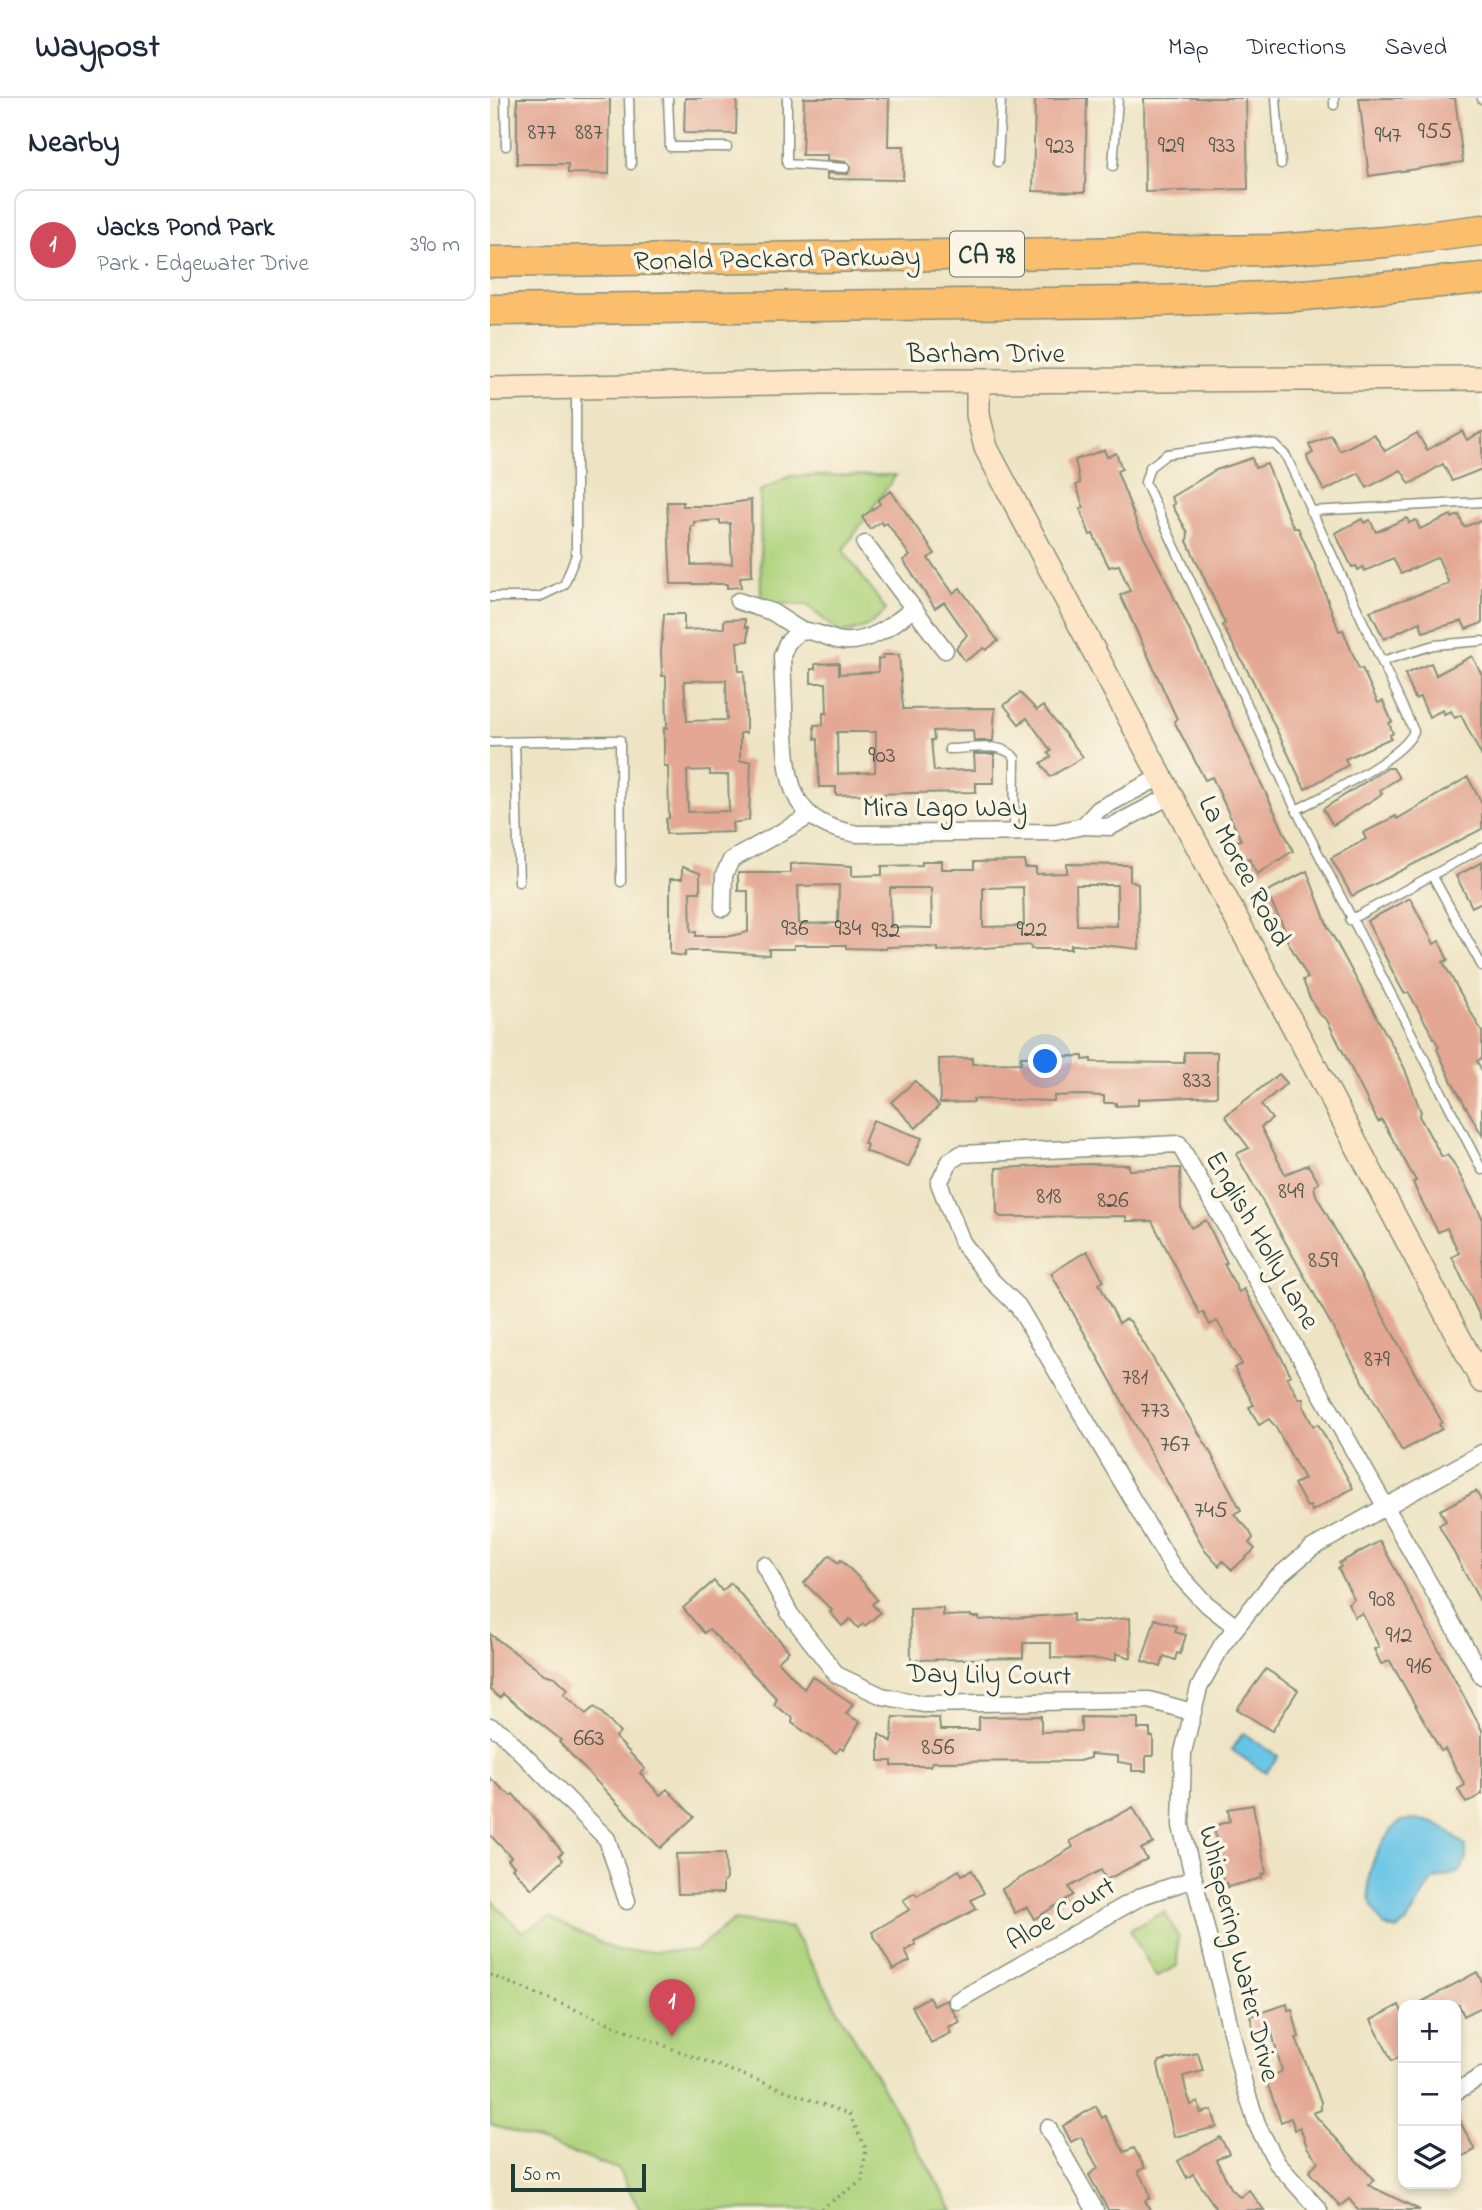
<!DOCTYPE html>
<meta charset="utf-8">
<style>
:root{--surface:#fff;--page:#f2f2f3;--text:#1f2937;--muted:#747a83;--line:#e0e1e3;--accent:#d1495b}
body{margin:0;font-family:"Indie Flower",sans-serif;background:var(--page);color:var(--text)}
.controls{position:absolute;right:21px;bottom:21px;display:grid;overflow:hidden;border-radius:14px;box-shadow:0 4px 10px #0003}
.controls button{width:63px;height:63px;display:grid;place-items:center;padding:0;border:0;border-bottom:2px solid var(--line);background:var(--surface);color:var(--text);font:35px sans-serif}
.scale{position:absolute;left:21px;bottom:18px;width:135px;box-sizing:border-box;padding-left:7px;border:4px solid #1f3d34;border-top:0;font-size:19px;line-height:24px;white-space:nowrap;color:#1f3d34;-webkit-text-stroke:5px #fcf5e5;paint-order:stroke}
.you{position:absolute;left:556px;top:964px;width:24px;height:24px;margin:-18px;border:5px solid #fff;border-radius:50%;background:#1a73e8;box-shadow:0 0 0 10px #1a73e833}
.badge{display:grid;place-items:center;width:46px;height:46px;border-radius:50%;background:var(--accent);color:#fff;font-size:23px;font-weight:700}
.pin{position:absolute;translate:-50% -58px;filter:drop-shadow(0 2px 4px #0008)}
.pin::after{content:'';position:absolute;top:37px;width:24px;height:21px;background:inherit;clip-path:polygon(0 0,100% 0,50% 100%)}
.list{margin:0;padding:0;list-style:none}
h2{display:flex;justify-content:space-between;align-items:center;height:91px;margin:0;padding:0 28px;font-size:30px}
h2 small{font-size:23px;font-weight:400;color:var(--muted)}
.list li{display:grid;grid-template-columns:46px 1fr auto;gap:21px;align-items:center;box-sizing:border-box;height:112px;margin:0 14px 14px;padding:0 14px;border:2px solid var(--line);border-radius:14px}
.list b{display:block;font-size:26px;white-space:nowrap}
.list p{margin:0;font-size:23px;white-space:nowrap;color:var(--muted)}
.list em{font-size:23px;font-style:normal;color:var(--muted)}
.icon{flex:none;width:38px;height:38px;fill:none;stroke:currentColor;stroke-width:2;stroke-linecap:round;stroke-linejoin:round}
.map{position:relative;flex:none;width:992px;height:2112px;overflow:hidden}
header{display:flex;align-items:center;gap:42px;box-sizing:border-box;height:98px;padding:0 35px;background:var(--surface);border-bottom:2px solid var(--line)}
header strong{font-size:33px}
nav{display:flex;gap:38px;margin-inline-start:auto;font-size:24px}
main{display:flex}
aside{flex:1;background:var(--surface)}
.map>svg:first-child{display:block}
</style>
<header>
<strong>Waypost</strong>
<nav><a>Map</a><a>Directions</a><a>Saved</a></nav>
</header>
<main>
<aside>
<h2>Nearby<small></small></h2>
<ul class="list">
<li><span class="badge">1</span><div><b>Jacks Pond Park</b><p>Park · Edgewater Drive</p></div><em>390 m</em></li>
</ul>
</aside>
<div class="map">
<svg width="992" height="2112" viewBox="0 0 992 2112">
<rect width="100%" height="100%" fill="#fcf5e5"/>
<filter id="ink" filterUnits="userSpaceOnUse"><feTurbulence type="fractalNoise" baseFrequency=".0143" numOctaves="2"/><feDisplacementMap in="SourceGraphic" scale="14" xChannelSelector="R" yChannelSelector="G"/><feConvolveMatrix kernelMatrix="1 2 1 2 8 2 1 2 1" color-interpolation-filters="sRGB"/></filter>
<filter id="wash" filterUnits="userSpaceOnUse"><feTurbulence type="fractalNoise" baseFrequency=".00686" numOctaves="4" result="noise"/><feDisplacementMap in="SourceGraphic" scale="28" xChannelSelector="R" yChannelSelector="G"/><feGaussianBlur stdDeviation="1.57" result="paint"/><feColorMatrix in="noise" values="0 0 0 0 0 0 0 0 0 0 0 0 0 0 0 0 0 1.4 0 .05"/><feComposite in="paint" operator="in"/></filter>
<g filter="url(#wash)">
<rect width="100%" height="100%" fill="#eee4c4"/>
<!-- green -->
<g fill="#add37c" stroke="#668858" stroke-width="2">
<path d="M406,377L353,452L396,512C383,527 369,534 349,535L317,507L283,506L271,502L270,393L300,378Z"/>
<path d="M0,1801L32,1834L59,1819L127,1853H205L244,1822L301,1830L463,2112H150L128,2071L0,2026Z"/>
<path d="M674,1814L688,1838L687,1868L666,1879L640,1832Z"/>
</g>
<!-- water -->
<g fill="#68c4e6" stroke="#44808d" stroke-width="2">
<path d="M753,1635L788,1658L776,1675L742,1652Z"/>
<path d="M926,1722C948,1722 960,1734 976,1748V1762L970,1774L942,1782L917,1824L906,1832L893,1827C889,1820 882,1811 880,1803C873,1773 890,1743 910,1723Z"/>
</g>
<g id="blocks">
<!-- building -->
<g fill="#e3a793" fill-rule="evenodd">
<path d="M27,0H120L119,76L78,75V66H27Z"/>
<path d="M195,0H247L246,36L194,35Z"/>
<path d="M314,0H399L398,48H414L413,82L337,81V75L358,76L361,68L356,64L337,62V57H312Z"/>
<path d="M545,0H597L595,94L543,93Z"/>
<path d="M654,0H756L758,91L655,94Z"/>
<path d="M869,0H965L973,64L879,78Z"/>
<path d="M972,333L977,342L992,334V371L962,383L953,366L920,386L911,372L877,390L869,375L834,393L818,363L817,358L823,355L819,347L841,337L850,353L884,336L895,353L927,335L937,352Z"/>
<path d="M614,352L617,359L626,355L632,371L627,373L648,428L674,478L803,753L767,776L759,760L754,763L745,744L751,742L722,679L715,682L684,623L687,621L630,497L640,493L629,467L619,469L603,436L600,437L590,411L594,410L586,387L590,385L585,362Z"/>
<path d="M762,360L765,370L777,366L800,422L804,430H808L824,465L849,533L853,532L869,571L872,570L888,605L893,603L902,624L899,625L903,635L900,637L901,640L855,661L858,667L815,691L762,581L732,527L735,526L728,510L697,443L698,435L682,407L685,406L681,399L726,372Z"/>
<path d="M401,393L445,456L438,460L463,495L470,490L508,543L496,552L494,550L475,563L466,550L477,537L454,504L445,510L413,462L420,458L397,425L393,427L391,424L380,431L372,419L390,406L388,402Z"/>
<path d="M261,402L262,478L250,479L251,489L237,490V486H181L177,404H193V408H223ZM230,422V426L240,425L242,466L201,467V428H204V424Z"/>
<path d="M961,417L962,420L969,417L974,429L992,422V525L976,531L972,523L933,534L930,524L894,541L880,513L959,486L948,459L911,476L903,460L875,473L873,469L868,472L866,468L862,469L845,435L872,421L874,425L880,422L886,434L917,420L919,425L926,422L930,431Z"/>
<path d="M174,516H194V532L234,530V522L255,521V529H258V543L247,544L249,573H254L256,619V635H250V663H261L259,722L242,725L243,734L176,736V721L179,720L178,668H174V630H177L176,578H172L171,554ZM236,582L237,622L197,623L194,583ZM220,672V677H238L239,713L198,714L197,673Z"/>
<path d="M393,557H409L413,611L505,610L503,643H484L483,632L443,633L444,642H441L444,673L485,672L484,656H504V685H486V694L422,695L346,697V689H329L328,641H325L324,627H333V615H337L336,585H321V571H325V566L349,565V576L388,574V561L393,560ZM347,634H386L385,674L348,676Z"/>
<path d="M982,558L992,577V659L971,617L965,620L961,613L954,616L953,612L939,619L930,599L925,601L915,576L941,565L946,577Z"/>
<path d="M530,595L547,612L553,608L593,659L560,679L551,665L561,659L558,655L561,653L537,620L529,626L514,607Z"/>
<path d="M897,670H903L909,680L890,692L892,696L843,727L833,711Z"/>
<path d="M978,679L992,706V731L862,798L841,760L876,741L873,735L906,718L907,721Z"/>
<path d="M432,763H452V771H484V764L535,763V770H546V776L577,775V766L636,767L640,768V783L648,786L649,851L612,847H581V851H541L540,847L448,853V850L425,848L396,849V851L356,850V847H304V851H279V857L218,853H195V858L180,856V781H192V769L210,775V794H200L201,834H206V838H241L258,834V793H248V775H300V766L313,765L362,768V778L392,777V768L432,767ZM349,787L348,825L309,826L308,788ZM586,787H627V828L587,827ZM533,789L534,828L493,829V790ZM400,790H441L442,830L401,829Z"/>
<path d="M992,764V804L982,809L966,778Z"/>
<path d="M817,773L838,829L914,969L931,1014L929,1018L952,1059L957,1057L963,1064L992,1119V1223L962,1159L969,1155L957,1130L948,1134L928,1096L923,1084L926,1083L892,1022L888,1024L837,922L829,916L819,898L813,882L818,880L791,831L794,830L776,794Z"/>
<path d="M920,800L944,846L949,843L958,862L953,864L992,934V960L987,963L992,973V1037L962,984L947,951L949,949L919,895H914L909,886L877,823Z"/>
<path d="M694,954H727V998L648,1001V1007L626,1008V1005H614V998L590,997L564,998V1003L483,1001L484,1004L450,1005L449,961L482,960V966L531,965V959L593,958V962L601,961V964L694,965Z"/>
<path d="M789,976L797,985L771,1007L782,1021L771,1029L795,1076L818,1067L829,1085L824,1088L826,1097L952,1324L949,1326L952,1331L912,1353L746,1056L759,1050L735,1018Z"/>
<path d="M425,983L449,1008L426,1030L401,1004Z"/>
<path d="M383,1022L432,1040L418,1069L375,1053L377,1047L374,1045Z"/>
<path d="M598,1066L639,1067V1072L690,1070L691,1110L701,1130L716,1122L737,1165L734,1166L749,1194L754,1191L801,1277L797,1279L809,1301H814L813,1308L823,1328L828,1326L863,1390L822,1413L820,1408L817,1409L804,1386L814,1381L785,1328L779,1321L769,1327L759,1309L764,1307L744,1270L752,1266L727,1223L720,1227L713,1214L710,1216L662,1123H636V1118L511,1119L507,1116L506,1070Z"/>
<path d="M597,1153L614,1183L609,1186L629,1225L636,1221L640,1223L718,1350L751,1412L744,1416L759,1432L763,1440L759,1445L765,1451L742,1472L733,1463L729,1468L716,1454L561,1175Z"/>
<path d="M986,1393L992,1404V1507L949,1427L956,1423L950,1412Z"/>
<path d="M890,1443L992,1632V1696L976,1705L968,1691L975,1687L955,1651L951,1653L900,1563L891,1566L884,1551L889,1549L872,1515L865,1519L858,1505L864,1501L848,1470L851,1469L849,1465Z"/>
<path d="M340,1457L348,1465L351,1462L373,1484L387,1502L382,1506L390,1515L375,1528L373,1526L368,1530L360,1521L352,1528L340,1514L342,1512L314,1485Z"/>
<path d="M224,1483L232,1493L241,1485L281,1532L299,1553L288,1563L314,1591L322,1578L363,1606L356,1616L370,1624L353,1652L350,1650L346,1655L302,1625L303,1620L284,1607L287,1601L263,1576L219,1531L214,1535L193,1510Z"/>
<path d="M453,1510V1518L481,1517V1519H489V1522L583,1516V1523L594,1524L640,1520L641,1560L626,1555V1562L561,1560V1545H533V1560L421,1562L420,1511Z"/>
<path d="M665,1521L686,1528L685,1534L696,1537L690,1556L687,1555L685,1562L674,1558L671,1569L652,1563Z"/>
<path d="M0,1536L54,1576L65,1579L78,1591L74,1596L96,1616L104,1609L110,1613L130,1635L125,1639L155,1671L150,1675L170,1697L177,1691L204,1719L170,1750L69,1644L71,1642L13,1596L10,1600L0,1592Z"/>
<path d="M776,1571L808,1592L782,1633L747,1611Z"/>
<path d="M551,1618V1634L591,1633V1619L648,1620V1631H660V1638L663,1639V1658H656V1673H642V1666L628,1664V1658L600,1656V1660L589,1663L442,1664L440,1668H402V1663H389V1636L402,1644L403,1619L449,1620L450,1632H489V1619Z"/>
<path d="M0,1680L21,1698L23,1696L73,1754L69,1757L73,1762L42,1791L22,1770L24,1768L18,1762L21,1759L0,1737Z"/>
<path d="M763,1707L776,1775L771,1777L772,1780L738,1789L737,1785L734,1786L731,1776L724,1728L740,1723L738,1711Z"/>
<path d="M643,1709L663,1745L651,1751L657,1761L616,1782L611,1772L579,1789L583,1797L544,1821L537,1809L525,1815L512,1791L583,1749L580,1743Z"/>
<path d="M235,1755L236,1781L233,1785V1795L188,1796L186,1756Z"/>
<path d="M469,1772L472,1777L482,1772L494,1795L481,1802L487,1811L424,1843L426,1847L415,1853L420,1863L403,1872L382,1834L419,1812L413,1802L425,1795L427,1798Z"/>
<path d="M987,1874L992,1884V1909L974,1918L969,1907H926Z"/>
<path d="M439,1899L444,1908L456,1902L470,1924L458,1929L461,1935L441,1945L422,1908Z"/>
<path d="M797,1906L798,1912L802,1911L809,1939L806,1940L831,2004V2012L823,2015L884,2082L878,2087L930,2112H868L859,2101L850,2108L819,2074L828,2063L817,2049L810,2029L805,2032L801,2020L791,2024L776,1982L792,1973L781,1931L765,1935L760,1918Z"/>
<path d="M909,1907L913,1916V1957L902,1963L881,1922Z"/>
<path d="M708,1955L713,1973L693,1978L696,1992L701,2007L708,2004L711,2015L722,2012L727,2029L684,2039L668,1967L670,1963Z"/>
<path d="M606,2008L612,2020L615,2018L634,2054L644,2050L655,2070L648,2073L658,2091L660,2100L655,2103L660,2112H618L599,2077L608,2070L591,2039L581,2044L573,2028Z"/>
<path d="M966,2016L985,2052L966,2062Z"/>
<path d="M730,2039L739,2055L726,2062L741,2090L750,2099L759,2092L774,2112H727L703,2076L697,2080L688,2063Z"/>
</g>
</g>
</g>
<g filter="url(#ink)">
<use href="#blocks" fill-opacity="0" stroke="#86907c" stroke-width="2"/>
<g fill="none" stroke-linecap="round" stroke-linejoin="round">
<defs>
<g id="lane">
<path d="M15,0L16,48"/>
<path d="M139,0L141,67"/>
<path d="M178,0L180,49H237"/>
<path d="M297,0V66L355,70"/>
<path d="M786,0L791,66"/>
<path d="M844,0V7"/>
<path d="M992,0V1"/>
<path d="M508,64L511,0"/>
<path d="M623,68L628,0"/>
<path d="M820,413L992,404"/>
<path d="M0,499H49L74,487L86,457V293"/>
<path d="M892,563L944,547L992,543"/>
<path d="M0,644L130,642L131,784"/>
<path d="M25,644L29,784"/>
<path d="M459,651C479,651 513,643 525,660L524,735"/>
<path d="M806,712C833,698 914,660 924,633L796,358L785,347L766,344L677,356L660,369L655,384L806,712L992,1072"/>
<path d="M942,777L992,868"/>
<path d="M860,822L992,750"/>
</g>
<g id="street">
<path d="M375,446L455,552"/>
<path d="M248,503L282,514L310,532"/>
<path d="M423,511C403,527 375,549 347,542C334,538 325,533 310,532L297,545L292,558C293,584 294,609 295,635C298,692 304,726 368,736L566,734L593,728"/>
<path d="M672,678L609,711L593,728L620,729L682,697"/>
<path d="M233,810L234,777L241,762L320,718"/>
<path d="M274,1467L300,1516L347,1577L392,1598L433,1606L659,1602L702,1614"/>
<path d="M746,1529L714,1504L683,1470L528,1208L500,1181L472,1144L449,1085L460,1063L471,1056L689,1046L992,1578"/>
<path d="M0,1628L11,1634L117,1741L137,1803"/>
<path d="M467,1903L652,1798L704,1781"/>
<path d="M967,1993L992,1978"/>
<path d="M558,2030L605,2112"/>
<path d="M829,2112L787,2065L768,2029L754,1986L691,1728L693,1654L709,1590L732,1547L784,1482L822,1450L992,1355"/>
</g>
<g id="secondary">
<path d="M488,283V317L496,350L992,1283"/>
<path d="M0,291L332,284L992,280"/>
</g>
<g id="highway">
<path d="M0,164L784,152L896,144L992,132"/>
<path d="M0,212L634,204L804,198L992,180"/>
</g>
</defs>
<!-- lane casing -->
<use href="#lane" stroke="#86907c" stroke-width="11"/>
<!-- street casing -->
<use href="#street" stroke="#86907c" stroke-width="19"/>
<!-- secondary casing -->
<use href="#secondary" stroke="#86907c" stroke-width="26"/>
<!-- highway casing -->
<use href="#highway" stroke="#86907c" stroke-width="33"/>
<!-- path -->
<path stroke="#86907c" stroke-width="3.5" stroke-dasharray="2 5" stroke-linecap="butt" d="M0,1877L183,1951L359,2016L376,2051L372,2083L329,2112"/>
<!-- lane -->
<use href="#lane" stroke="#fff" stroke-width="8"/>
<!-- street -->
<use href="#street" stroke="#fff" stroke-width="16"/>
<!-- secondary -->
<use href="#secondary" stroke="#fde5c5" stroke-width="23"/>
<!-- highway -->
<use href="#highway" stroke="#fabe6d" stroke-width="30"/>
</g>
</g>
<g text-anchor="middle" stroke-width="7" stroke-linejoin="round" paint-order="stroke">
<!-- number labels -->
<g font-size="24" fill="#50584c">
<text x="945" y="40">955</text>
<text x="52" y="41">877</text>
<text x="99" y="41">887</text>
<text x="898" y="44">947</text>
<text x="681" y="54">929</text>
<text x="732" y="54">933</text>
<text x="570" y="55">923</text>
<text x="392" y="664">903</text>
<text x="305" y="837">936</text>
<text x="358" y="837">934</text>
<text x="542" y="838">922</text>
<text x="396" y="839">932</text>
<text x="707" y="989">833</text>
<text x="801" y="1100">849</text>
<text x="559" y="1105">818</text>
<text x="623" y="1109">826</text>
<text x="833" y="1169">859</text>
<text x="887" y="1268">879</text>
<text x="645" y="1286">781</text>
<text x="665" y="1319">773</text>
<text x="685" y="1353">767</text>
<text x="721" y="1419">745</text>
<text x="892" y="1508">908</text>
<text x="909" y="1544">912</text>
<text x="929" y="1575">916</text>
<text x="99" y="1647">663</text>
<text x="448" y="1656">856</text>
</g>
<!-- shield labels -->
<rect fill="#fcf5e5" stroke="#617469" stroke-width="2" x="460" y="133.5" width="74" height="45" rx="5"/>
<g font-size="26" font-weight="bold" fill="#1f3d34">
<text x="497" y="165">CA 78</text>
</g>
<!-- street labels -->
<g font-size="28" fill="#1f3d34" stroke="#fcf5e5">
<text transform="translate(287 159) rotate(-1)" y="10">Ronald Packard Parkway</text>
<text x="496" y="264">Barham Drive</text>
<text x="455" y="718">Mira Lago Way</text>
<text transform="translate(756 772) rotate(62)" y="10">La Moree Road</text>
<text transform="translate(774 1141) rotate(60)" y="10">English Holly Lane</text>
<text transform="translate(499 1575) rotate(1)" y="10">Day Lily Court</text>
<text transform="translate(570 1814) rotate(-30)" y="10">Aloe Court</text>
<text transform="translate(751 1855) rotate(76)" y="10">Whispering Water Drive</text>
</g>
</g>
</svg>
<div class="controls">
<button>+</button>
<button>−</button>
<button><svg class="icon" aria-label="layers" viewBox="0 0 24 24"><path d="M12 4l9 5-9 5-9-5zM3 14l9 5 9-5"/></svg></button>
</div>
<div class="scale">50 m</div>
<div class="you"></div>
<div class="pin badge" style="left:182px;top:1939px">1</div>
</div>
</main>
